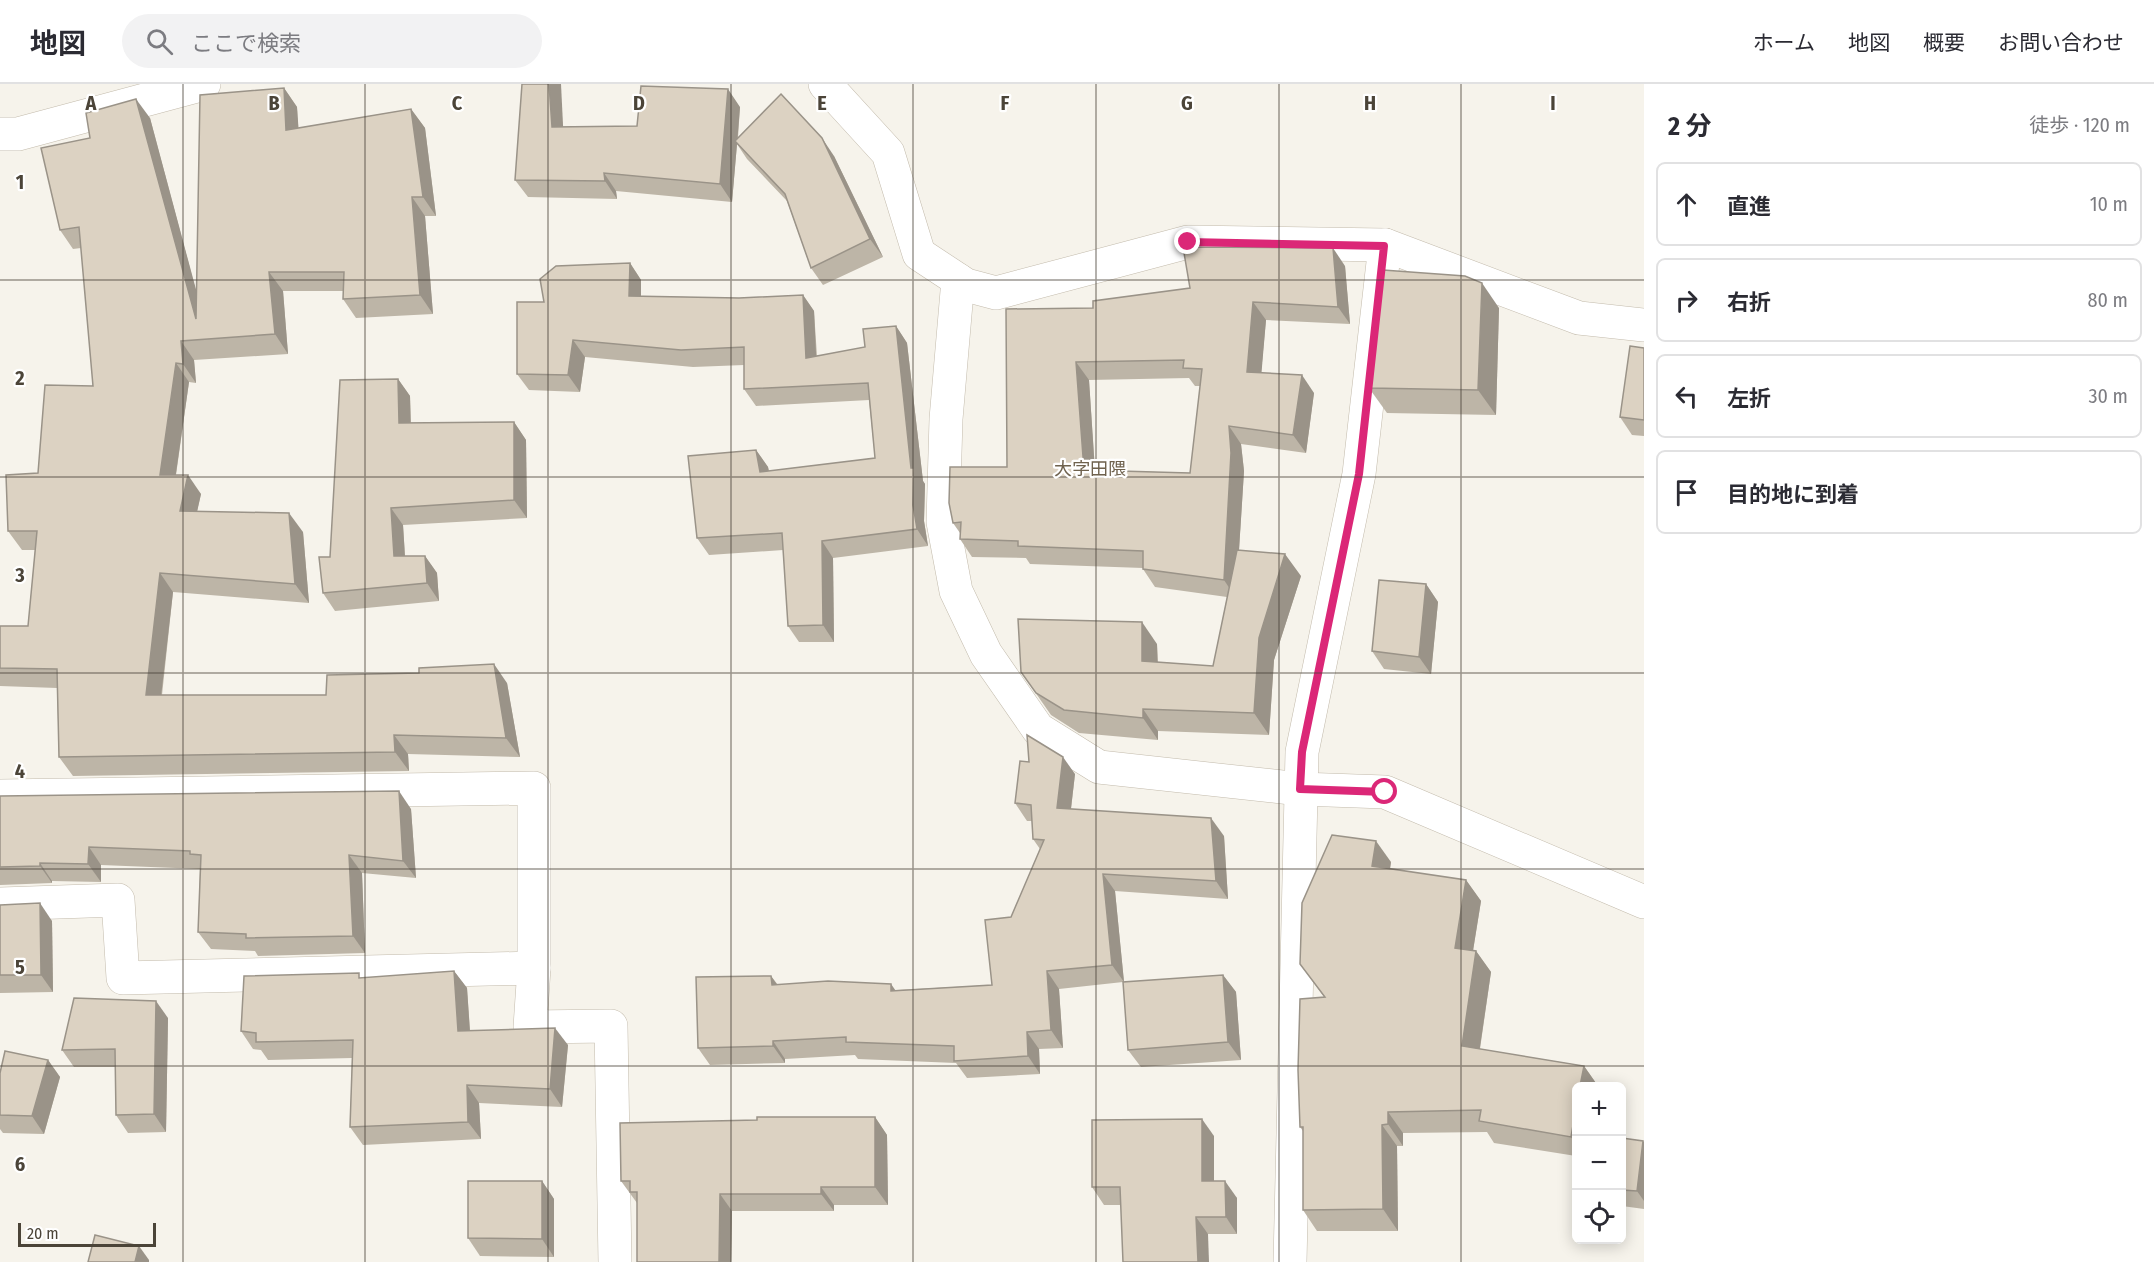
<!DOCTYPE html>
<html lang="ja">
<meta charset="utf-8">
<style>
:root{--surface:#fff;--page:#f2f2f3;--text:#2b2b33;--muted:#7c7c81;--line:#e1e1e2}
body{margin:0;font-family:"Fira Sans Condensed","Noto Sans JP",sans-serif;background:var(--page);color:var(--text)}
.controls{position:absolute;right:18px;bottom:18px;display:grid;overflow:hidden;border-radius:9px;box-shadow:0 3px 15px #0003}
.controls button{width:54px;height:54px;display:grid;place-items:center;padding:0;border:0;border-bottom:2px solid var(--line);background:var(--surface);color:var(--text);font:30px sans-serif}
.scale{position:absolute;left:18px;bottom:15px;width:138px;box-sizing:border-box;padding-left:6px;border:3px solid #4b4438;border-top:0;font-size:16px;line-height:21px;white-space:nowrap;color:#4b4438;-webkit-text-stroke:4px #fff;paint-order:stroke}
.stop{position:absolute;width:18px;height:18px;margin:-14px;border:4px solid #db2777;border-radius:50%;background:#fff}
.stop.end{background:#db2777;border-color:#fff;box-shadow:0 2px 6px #0008}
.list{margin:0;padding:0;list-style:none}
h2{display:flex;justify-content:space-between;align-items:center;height:78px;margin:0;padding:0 24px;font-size:26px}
h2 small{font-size:20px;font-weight:400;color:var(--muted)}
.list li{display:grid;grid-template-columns:39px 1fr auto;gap:18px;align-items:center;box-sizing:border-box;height:84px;margin:0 12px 12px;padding:0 12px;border:2px solid var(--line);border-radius:9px}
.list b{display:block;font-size:22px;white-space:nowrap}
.list em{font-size:20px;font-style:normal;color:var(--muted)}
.icon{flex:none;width:33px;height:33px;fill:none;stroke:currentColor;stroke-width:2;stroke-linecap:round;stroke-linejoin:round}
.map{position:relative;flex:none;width:1644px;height:1178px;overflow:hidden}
header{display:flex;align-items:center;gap:36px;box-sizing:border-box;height:84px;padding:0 30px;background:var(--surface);border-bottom:2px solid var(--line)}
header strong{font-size:28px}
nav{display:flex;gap:33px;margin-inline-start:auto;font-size:21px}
.search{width:420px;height:54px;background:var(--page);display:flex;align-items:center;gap:15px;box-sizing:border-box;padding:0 21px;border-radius:33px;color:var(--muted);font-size:22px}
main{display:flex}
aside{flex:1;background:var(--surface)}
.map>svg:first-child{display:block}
</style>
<header>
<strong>地図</strong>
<div class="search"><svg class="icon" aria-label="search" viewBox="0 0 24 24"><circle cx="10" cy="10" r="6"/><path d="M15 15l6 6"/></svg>ここで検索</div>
<nav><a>ホーム</a><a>地図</a><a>概要</a><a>お問い合わせ</a></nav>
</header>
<main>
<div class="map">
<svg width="1644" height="1178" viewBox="0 0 1644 1178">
<rect width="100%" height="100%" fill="#f6f3eb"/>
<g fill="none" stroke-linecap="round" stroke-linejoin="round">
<defs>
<g id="minor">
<path d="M825,0L888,69L919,170L966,201L996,209L1188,158L1385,161L1579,234L1644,241"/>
<path d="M0,50H18L204,0"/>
<path d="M958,196L946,335L943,438L956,507L986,570L1038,645L1099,683L1300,705L1385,708L1644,818"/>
<path d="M0,712L534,704V884L530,943L611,942L615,1178"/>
<path d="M0,820L118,816L123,894L534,884"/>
<path d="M1290,1178L1302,668L1359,390L1385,161"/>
</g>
</defs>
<!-- minor casing -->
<use href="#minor" stroke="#c3bbac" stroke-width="34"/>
<!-- minor -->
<use href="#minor" stroke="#fff" stroke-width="33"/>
</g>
<!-- wall -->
<g fill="#bdb5a7" fill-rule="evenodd">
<path d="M284,4L297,23L298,44L411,25L425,44L436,132H425L433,230L356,234L343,215V207H283L288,270L194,276L196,299L189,298L176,391L201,410L197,427L303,448L309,519L173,508L162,611H326L507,599L520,673L408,670L409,687L73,692L59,673L57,604L0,602V542H28L35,466H22L8,447L38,389L93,302L81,164L73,165L60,146L90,54L150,34L196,207Z"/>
<path d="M740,23L738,54L834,72L883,173L823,201L811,184L787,117L747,75L737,60L732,118L616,107L617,115L528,113L515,96L563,43L637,42Z"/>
<path d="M630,179L641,196V212L739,214L803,211L814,227L817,272L865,263L896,242L907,259L923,397L925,400L924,437L928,462L833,474L834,558H799L788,542L783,466L709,471L697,454L756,366L768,383L769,387L875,374L869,316L756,322L744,305V281L693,283L585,273L580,308L529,306L517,290L544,218Z"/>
<path d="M1345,182L1350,240L1266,236L1261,289L1314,309L1306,369L1241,360L1244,387L1239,466L1301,492L1274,576L1269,651L1158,647V656L1079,649L1051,631L1021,588L1157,560L1158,578L1213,582L1227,513L1155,503L1143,485V484L1030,480L1026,474L972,473L960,455V449L953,439L1007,383L1093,224L1190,204ZM1189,294L1195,302H1200L1190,389L1095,386L1089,296Z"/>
<path d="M1499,224L1496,331L1387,329L1369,304Z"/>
<path d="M1644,264V352L1632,351L1620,333Z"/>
<path d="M398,295L410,312L411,339L514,338L526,356L527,434L403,441L405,472H425L437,489L439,517L335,527L323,509L330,473Z"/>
<path d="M1426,500L1438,518L1431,590L1384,585L1372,567Z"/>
<path d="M1075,690L1071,725L1224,752L1228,815L1115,807L1124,898L1223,891L1236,908L1241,976L1141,983L1128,966L1123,898L1059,905L1063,964L1039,965L1040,990L967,994L956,979L858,975L855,971L785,975V979L710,981L698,964L771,892L778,901L896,906L992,901L1011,833L1040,765L1033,755L1032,737H1027L1015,719Z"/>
<path d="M0,712L411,725L416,794L362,789L365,869L258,872L255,867L211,865L198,848L200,785L101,781V798L52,797V799L0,801Z"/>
<path d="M1391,778L1390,785L1466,796L1481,817L1473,867H1476L1491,888L1480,965L1584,982L1598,1002H1576V1072L1494,1059L1487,1048L1403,1049V1062H1397L1398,1147H1317L1303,1126V1047L1300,1043L1324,913L1300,880Z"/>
<path d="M0,821L52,837L53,908L0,909Z"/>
<path d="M454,887L467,904L470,946L568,961L562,1023L479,1019L481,1055L363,1061L350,1043L352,974L268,976L261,966L253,965L241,947L362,894Z"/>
<path d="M168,934L166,1048L128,1049L116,1031L115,983H74L62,966Z"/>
<path d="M48,976L60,993L44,1050L3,1049L0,1045V989Z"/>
<path d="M875,1033L887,1051L888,1121H834V1127H732L731,1178H637V1119L621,1097Z"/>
<path d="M1214,1052V1097L1237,1114V1150H1208L1121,1121H1104L1092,1103Z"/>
<path d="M1622,1054L1644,1058V1125L1622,1122Z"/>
<path d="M542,1097L554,1115V1173L480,1172L468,1154Z"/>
</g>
<!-- shaded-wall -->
<g fill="#9a9388">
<path d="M549,0H561L564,61L552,43Z"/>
<path d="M284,4L297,23L300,65L286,46Z"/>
<path d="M728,5L740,23L737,60L735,57L737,60L732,118L720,100Z"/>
<path d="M136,15L150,34L209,254L196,235Z"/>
<path d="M411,25L425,44L436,132L423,113Z"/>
<path d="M822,54L834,72L883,173L870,155Z"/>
<path d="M604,89L616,107L617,115L605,97Z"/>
<path d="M412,113L425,132L433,230L420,211Z"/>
<path d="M1333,164L1345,182L1350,240L1338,223Z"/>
<path d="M630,179L641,196V229L629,212Z"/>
<path d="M269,188L283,207L288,270L275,250Z"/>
<path d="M1482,199L1499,224L1496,331L1478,306Z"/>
<path d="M803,211L814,227L817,291L806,274Z"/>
<path d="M1253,218L1266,236L1260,306L1247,288Z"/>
<path d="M896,242L907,259L923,397L925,400L924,437L928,462L917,445L913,421L911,384Z"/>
<path d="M573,256L585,273L580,308L568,291Z"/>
<path d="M181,257L194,276L196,299L183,280Z"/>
<path d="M1076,278L1089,296L1096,403L1084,386Z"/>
<path d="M176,279L189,298L173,410L160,391Z"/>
<path d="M1302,291L1314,309L1306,369L1293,351Z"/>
<path d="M398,295L410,312L411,357L399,339Z"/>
<path d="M514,338L526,356L527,434L514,416Z"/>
<path d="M1229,342L1241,360L1244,387L1236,514L1224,496Z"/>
<path d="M756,366L768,383L772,405L760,388Z"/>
<path d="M188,391L201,410L193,446L180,427Z"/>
<path d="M391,424L403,441L406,490L394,472Z"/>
<path d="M289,429L303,448L309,519L295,500Z"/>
<path d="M822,457L833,474L834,558L823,541Z"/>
<path d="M1285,470L1301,492L1274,576L1269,651L1254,629L1259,554Z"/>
<path d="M425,472L437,489L439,517L427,499Z"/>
<path d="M160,489L173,508L159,630L146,611Z"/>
<path d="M1426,500L1438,518L1431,590L1419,573Z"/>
<path d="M1142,538L1157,560L1158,599L1142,577Z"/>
<path d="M494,580L507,599L520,673L506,654Z"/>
<path d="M1143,625L1158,647V656L1143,634Z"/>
<path d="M394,651L408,670L409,687L395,668Z"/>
<path d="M1063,673L1075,690L1069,741L1057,724Z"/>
<path d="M399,707L411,725L416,794L403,777Z"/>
<path d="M1211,734L1224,752L1228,815L1216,797Z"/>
<path d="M1376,757L1391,778L1387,803L1372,782Z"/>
<path d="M89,763L101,781V798L88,780Z"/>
<path d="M349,771L362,789L365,869L353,852Z"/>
<path d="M40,779L52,797V799L40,782Z"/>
<path d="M1103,790L1115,807L1124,898L1112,881Z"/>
<path d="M1466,796L1481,817L1470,885L1455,864Z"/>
<path d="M40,819L52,837L53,908L41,891Z"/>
<path d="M1476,867L1491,888L1477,983L1462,962Z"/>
<path d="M454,887L467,904L471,964L458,947Z"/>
<path d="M1047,887L1059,905L1063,964L1051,946Z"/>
<path d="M1223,891L1236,908L1241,976L1228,958Z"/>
<path d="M771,892L783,909L772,901Z"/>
<path d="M891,900L903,917L891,907Z"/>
<path d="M156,917L168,934L166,1048L154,1030Z"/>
<path d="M555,944L568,961L562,1023L550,1005Z"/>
<path d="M1027,948L1039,965L1040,990L1028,972Z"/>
<path d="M773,957L785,975V979L773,962Z"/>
<path d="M48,976L60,993L44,1050L32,1032Z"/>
<path d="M1584,982L1598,1002H1580Z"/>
<path d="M467,1001L479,1019L481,1055L468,1038Z"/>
<path d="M1576,1024V1060L1571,1053Z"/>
<path d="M1388,1028L1403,1049V1062L1388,1040Z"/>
<path d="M875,1033L887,1051L888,1121L875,1103Z"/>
<path d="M1202,1035L1214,1052V1114L1202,1097Z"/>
<path d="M1382,1041L1397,1062L1398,1147L1383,1125Z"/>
<path d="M1643,1057L1644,1058V1117L1637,1107Z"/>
<path d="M542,1097L554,1115V1173L542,1155Z"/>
<path d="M1225,1097L1237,1114V1150L1226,1133Z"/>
<path d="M821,1103L834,1121V1127L821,1110Z"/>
<path d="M720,1110L732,1127L731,1178H719Z"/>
<path d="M1196,1133L1208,1150L1209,1178H1198Z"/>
<path d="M139,1162L149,1176V1178H135Z"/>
</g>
<!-- building -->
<g fill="#dcd2c2" stroke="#9a9388" stroke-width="1.5" fill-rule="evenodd">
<path d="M522,0H549L552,43L637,42L641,2L728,5L720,100L604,89L605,97L515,96Z"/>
<path d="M284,4L286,46L411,25L423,113H412L420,211L343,215L344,188H269L275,250L181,257L183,280L176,279L160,391H188L180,427L289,429L295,500L160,489L146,611H326L327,591L419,589V584L494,580L506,654L394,651L395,668L59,673L57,585L0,584V542H28L37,447H8L6,391L38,389L45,301L93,302L79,143L60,146L41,64L90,54L86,29L136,15L196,235L200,11Z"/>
<path d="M781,10L822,54L870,155L811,184L785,110L735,57Z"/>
<path d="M1183,163L1333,164L1338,223L1253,218L1247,288L1302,291L1293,351L1229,342L1231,369L1224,496L1143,485V467L1018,462V457L960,455L961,438L953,439L949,419L950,383H1007L1006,225L1093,224V217L1190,204ZM1184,276L1183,284L1202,285L1190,389L1084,386L1076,278Z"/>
<path d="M630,179L629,212L739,214L803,211L806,274L865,263L863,245L896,242L911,384H914L913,421L917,445L822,457L823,541L788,542L782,449L697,454L688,372L756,366L760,388L875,374L868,299L744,305V263L681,266L573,256L568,291L517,290V218H544L540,195L556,182Z"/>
<path d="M1383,186L1465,192L1482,199L1478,306L1369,304Z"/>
<path d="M1630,262L1644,264V336L1620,333Z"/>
<path d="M398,295L399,339L514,338V416L391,424L394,472H425L427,499L323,509L319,473H330L340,296Z"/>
<path d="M1237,466L1285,470L1259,554L1254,629L1143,625V634L1064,626L1036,609L1021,588L1018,535L1142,538V577L1213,582Z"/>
<path d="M1379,496L1426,500L1419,573L1372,567Z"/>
<path d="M1027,651L1063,673L1057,724L1211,734L1216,797L1103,790L1112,881L1047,887L1051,946L1027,948L1028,972L954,977V962L846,958V953L773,957V962L698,964L696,893L771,892L772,901L828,897L891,900V907L992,901L985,836L1011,833L1044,756L1033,755L1031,721L1015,719L1020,677L1029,678Z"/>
<path d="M399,707L403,777L349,771L353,852L246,854V850L198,848L201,771L190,770V767L89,763L88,780L40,779V782L0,783V712Z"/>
<path d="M1332,751L1376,757L1372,782L1466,796L1455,864L1476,867L1462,962L1584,982L1580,1002H1576V1024L1571,1053L1479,1037L1481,1026L1388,1028V1040L1382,1041L1383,1125L1303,1126V1043H1300L1298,986L1300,915L1325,913L1300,880L1302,819Z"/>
<path d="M40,819L41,891H0V821Z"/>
<path d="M454,887L458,947L555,944L550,1005L467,1001L468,1038L350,1043L353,956L256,958V949L241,947L244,892L359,889V894Z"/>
<path d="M1223,891L1228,958L1128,966L1123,898Z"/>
<path d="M74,914L156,917L154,1030L116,1031L115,965L62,966Z"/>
<path d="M5,967L48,976L32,1032L0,1031V989Z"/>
<path d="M757,1033H875V1103H821V1110H720L719,1178H637V1108H630V1097H621L620,1039L757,1036Z"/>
<path d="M1202,1035V1097H1225L1226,1133H1196L1198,1178H1123L1120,1103H1092V1036Z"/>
<path d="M1622,1054L1643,1057L1637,1107L1622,1106Z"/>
<path d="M468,1097H542V1155L468,1154Z"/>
<path d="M95,1151L139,1162L135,1178H88Z"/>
</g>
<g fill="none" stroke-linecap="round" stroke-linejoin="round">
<!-- route -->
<path stroke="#db2777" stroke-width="8" d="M1188,158L1384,162L1359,390L1302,668L1300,705L1385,708"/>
</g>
<!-- grid -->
<path fill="none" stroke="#4b4438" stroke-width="1.5" stroke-opacity="0.55" d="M183,0V1178M365,0V1178M548,0V1178M731,0V1178M913,0V1178M1096,0V1178M1279,0V1178M1461,0V1178M0,196H1644M0,393H1644M0,589H1644M0,785H1644M0,982H1644"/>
<g text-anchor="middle" stroke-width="4.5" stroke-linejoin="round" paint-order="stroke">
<!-- quarter labels -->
<g font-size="18" fill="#6f624e" stroke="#fff">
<text x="1090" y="391">大字田隈</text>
</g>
</g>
<g font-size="20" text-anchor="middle" font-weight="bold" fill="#4b4438" stroke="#fff" stroke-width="4.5" stroke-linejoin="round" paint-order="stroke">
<text x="91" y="26">A</text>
<text x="274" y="26">B</text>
<text x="457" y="26">C</text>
<text x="639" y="26">D</text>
<text x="822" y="26">E</text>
<text x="1005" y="26">F</text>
<text x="1187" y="26">G</text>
<text x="1370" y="26">H</text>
<text x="1553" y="26">I</text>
<text x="20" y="105">1</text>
<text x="20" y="301">2</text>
<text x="20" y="498">3</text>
<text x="20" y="694">4</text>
<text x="20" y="890">5</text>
<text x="20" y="1087">6</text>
</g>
</svg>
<div class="controls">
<button>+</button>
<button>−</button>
<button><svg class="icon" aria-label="locate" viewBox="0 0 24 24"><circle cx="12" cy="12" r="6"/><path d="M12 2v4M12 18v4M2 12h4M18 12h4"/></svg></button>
</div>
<div class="scale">20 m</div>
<div class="stop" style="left:1385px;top:708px"></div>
<div class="stop end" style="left:1188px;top:158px"></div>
</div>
<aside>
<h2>2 分<small>徒歩 · 120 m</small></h2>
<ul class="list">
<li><svg class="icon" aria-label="ahead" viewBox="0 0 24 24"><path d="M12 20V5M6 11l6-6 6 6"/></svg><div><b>直進</b></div><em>10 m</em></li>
<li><svg class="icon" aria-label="right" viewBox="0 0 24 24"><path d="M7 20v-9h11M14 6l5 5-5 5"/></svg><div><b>右折</b></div><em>80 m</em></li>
<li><svg class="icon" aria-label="left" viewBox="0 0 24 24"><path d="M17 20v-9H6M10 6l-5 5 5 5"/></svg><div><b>左折</b></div><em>30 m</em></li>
<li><svg class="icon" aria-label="arrive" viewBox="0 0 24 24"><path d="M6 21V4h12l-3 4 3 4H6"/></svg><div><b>目的地に到着</b></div></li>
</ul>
</aside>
</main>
